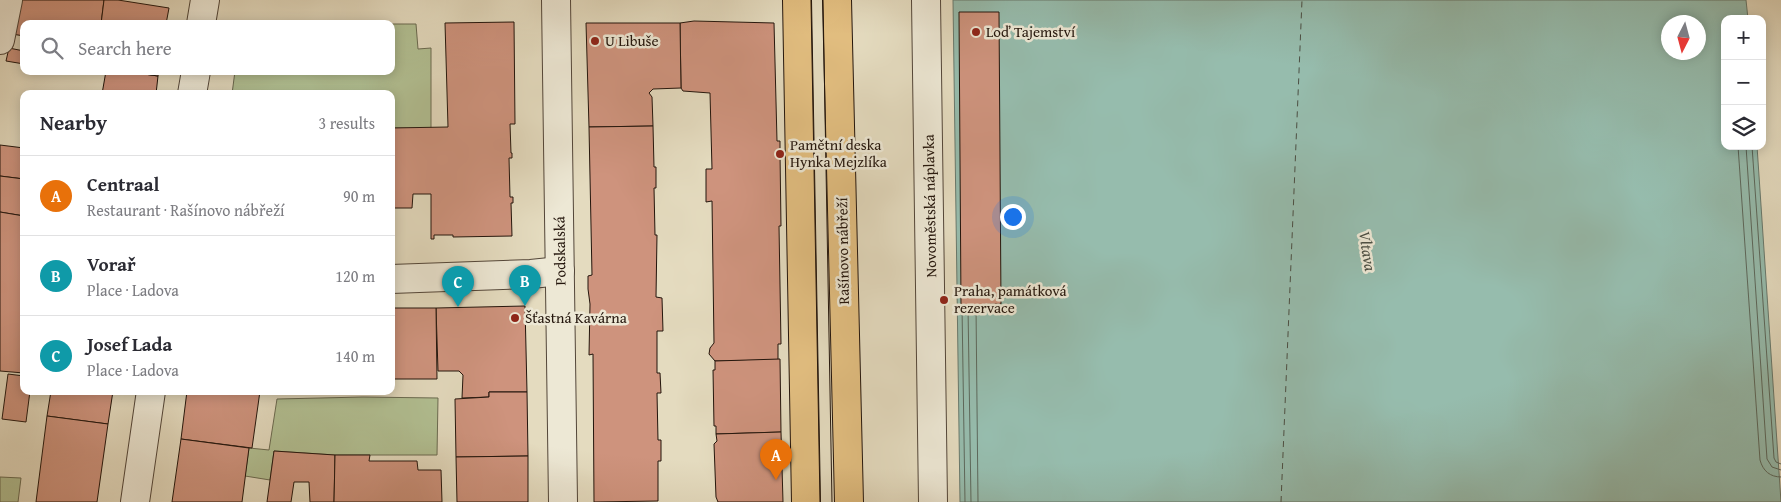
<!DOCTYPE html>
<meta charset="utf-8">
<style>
:root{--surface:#fff;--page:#f2f2f3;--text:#2b2b33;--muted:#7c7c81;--line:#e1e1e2;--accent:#111827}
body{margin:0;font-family:"Gentium Book Plus",serif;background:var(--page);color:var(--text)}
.controls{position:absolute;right:15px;top:15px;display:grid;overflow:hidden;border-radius:10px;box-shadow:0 2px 12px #0003}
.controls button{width:45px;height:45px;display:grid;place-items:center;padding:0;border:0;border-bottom:1px solid var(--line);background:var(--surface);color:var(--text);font:25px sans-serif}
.compass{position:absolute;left:1661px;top:15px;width:45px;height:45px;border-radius:50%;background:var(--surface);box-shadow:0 2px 12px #0003;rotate:186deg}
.you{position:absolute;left:1012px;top:216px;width:18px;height:18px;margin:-12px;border:4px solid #fff;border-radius:50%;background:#1a73e8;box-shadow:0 0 0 8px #1a73e833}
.badge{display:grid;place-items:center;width:32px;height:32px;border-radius:50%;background:var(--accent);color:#fff;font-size:16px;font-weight:700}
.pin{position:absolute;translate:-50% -41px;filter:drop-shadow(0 1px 2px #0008)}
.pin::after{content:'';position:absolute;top:26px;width:18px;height:15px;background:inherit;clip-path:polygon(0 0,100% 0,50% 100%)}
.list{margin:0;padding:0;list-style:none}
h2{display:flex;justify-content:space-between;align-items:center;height:65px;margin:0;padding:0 20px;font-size:21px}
h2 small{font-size:16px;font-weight:400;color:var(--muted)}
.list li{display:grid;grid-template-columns:32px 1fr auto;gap:15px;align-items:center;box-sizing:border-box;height:80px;padding:0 20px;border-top:1px solid var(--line)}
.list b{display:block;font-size:19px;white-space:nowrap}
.list p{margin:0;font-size:16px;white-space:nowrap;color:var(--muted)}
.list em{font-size:16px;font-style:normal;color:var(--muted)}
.icon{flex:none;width:28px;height:28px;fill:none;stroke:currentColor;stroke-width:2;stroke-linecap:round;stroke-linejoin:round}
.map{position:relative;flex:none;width:1781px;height:502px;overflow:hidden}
.search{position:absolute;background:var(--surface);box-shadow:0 2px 12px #0003;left:20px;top:20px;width:375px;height:55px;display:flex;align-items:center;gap:12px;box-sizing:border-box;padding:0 18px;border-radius:10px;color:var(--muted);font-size:19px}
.panel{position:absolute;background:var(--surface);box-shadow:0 2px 12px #0003;left:20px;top:90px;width:375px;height:305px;border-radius:10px}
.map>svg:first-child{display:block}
</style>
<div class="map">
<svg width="1781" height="502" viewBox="0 0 1781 502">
<rect width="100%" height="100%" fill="#e4dbbf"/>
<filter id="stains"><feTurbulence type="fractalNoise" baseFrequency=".004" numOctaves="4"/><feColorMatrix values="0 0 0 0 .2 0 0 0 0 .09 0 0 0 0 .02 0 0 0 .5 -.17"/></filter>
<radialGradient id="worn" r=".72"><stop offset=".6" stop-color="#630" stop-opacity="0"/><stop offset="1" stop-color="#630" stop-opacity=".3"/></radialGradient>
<!-- green -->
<g fill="#b2c093" stroke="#6a6a50">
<path d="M391,24H416L418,49L431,48V128H391V94H232L235,71H391Z"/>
<path d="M363,397L438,398L437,455H335L274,451L270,480L245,476L249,448L269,450L277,399Z"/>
<path d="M0,477L21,478L18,502H0Z"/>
</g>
<!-- water -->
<path fill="#96bcad" stroke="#68796d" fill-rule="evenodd" d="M953,0H1746L1748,19H1725V146H1757L1781,502H960ZM1668,22H1698V52H1668Z"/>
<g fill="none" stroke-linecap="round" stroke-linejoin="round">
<!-- shore -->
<g stroke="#5c685c" stroke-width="1">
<path d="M1738,146L1760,460C1763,471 1770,477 1781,477"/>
<path d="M1746,146L1767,459L1772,467L1781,470"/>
<path d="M1752,146L1774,458L1776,462L1781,464"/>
<path d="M962,306L965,502"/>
<path d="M968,306L971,502"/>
<path d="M976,306L978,502"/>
</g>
<!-- ferry -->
<path stroke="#4b4f44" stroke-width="1" stroke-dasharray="6 5" stroke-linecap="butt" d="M1281,502L1302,0"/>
</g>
<!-- building -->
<g fill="#ce937d" stroke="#23150c">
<path d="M18,0H104L101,24H24V36L12,34Z"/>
<path d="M104,0H118L169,8L166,24H101Z"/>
<path d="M959,12H999L1001,304L961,305Z"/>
<path d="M694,21L774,23L777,141H780V154L781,226H779L781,344H778V360L715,361L709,354L710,348L714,343L712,201L706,202V169H712L710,93L683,91L681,88L680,23Z"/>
<path d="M514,22L515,124H510L511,153H512V158H509L510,197H513V203H511L512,236L453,237V235H434V239H431V194H413L412,208H392L391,212V128L448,127L445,23Z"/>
<path d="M586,23H680L681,88L653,89L649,93L652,97L653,126L589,127Z"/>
<path d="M9,48L24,51V64L6,61Z"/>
<path d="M106,71H123L158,76L156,94H102Z"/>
<path d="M123,71H159L158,76Z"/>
<path d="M653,126L654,167H656V188H654L655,235H657L656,297L662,298L663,331H657V373H660L661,393H657L658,440H661V461H658V501L594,502L593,354L589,355L590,304L588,289V276L592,275L589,127Z"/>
<path d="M0,145L24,148V179L0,176Z"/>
<path d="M0,176L24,179V216L0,212Z"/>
<path d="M0,212L24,216V373L0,371Z"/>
<path d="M525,306L527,392H489V397L462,398L463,375L459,371H438L436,308Z"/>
<path d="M391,308H436L437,379H391Z"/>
<path d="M780,359L781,432L716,434V426H714L713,370H715V361Z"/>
<path d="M8,374L24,376V391H30L26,422L2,419Z"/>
<path d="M51,391H113L108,424L47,416Z"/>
<path d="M187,391H260L252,448L181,439Z"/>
<path d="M489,392H527L528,456L456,457L455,399L489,397Z"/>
<path d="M47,416L108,424L97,502H36Z"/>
<path d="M781,432L783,502H718L716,497L714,444L717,441L716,434Z"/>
<path d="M181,439L249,448L242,502H172Z"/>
<path d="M274,451L335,455L334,502H310L309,482H294L291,502H267Z"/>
<path d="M335,455H370L369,461H417L418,470H441L442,502H334Z"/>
<path d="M528,456V502H457L456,457Z"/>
</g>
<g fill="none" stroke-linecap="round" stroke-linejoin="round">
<defs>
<g id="minor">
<path d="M556,0L563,502"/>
<path d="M926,0L933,502"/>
<path d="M201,24L205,0"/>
<path d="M0,40L8,0"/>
<path d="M192,94L196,71"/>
<path d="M391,279L531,274L560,271"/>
<path d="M135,502L151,391"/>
</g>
<g id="major">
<path d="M797,0L806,502"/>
<path d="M837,0L849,502"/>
</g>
</defs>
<!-- minor casing -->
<use href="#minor" stroke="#534639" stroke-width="30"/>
<!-- major casing -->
<use href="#major" stroke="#23150c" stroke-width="30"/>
<!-- minor -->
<use href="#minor" stroke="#ede8d5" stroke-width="28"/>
<!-- major -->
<use href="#major" stroke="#e2be80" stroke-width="28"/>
<!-- tram -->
<g stroke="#23150c" stroke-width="1">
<path d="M811,0L820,502"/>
<path d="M823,0L832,502"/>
</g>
</g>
<!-- markers -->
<g fill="#8f2418" stroke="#ede8d5" stroke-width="2">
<circle cx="976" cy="32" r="5"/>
<circle cx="595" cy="41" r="5"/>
<circle cx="780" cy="154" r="5"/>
<circle cx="944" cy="300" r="5"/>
<circle cx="515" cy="318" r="5"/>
</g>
<g text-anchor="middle" stroke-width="5" stroke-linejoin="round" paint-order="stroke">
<!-- poi labels -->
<g font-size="15" fill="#23150c" stroke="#ede8d5" text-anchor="start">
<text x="986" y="37">Loď Tajemství</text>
<text x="605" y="46">U Libuše</text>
<text x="790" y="150">Pamětní deska<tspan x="790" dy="17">Hynka Mejzlíka</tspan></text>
<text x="954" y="296">Praha, památková<tspan x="954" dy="17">rezervace</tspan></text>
<text x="525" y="323">Šťastná Kavárna</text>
</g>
<!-- street labels -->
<g font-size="15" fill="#23150c" stroke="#ede8d5">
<text transform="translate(930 206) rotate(-91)" y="5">Novoměstská náplavka</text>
<text transform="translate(560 251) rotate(-91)" y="5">Podskalská</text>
<text transform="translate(843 251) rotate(-91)" y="5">Rašínovo nábřeží</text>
</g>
<!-- water labels -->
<g font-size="16" font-style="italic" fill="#4b4f44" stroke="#ede8d5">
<text transform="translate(1368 251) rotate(81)" y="6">Vltava</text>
</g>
</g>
<rect width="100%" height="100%" filter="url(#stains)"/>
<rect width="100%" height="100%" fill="url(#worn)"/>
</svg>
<div class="controls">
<button>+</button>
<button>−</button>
<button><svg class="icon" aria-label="layers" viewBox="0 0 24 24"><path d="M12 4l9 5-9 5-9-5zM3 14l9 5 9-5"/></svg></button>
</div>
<svg class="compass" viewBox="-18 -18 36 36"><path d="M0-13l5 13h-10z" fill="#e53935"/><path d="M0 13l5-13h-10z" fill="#7c7c81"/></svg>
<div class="you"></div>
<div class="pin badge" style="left:776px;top:480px;background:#e8710a">A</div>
<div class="pin badge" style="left:525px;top:306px;background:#0f9aa8">B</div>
<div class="pin badge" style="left:458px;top:307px;background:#0f9aa8">C</div>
<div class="search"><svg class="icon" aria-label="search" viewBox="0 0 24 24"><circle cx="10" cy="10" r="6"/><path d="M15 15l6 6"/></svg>Search here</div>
<section class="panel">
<h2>Nearby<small>3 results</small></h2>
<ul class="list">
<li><span class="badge" style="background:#e8710a">A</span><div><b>Centraal</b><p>Restaurant · Rašínovo nábřeží</p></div><em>90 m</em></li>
<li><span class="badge" style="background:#0f9aa8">B</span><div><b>Vorař</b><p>Place · Ladova</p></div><em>120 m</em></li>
<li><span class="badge" style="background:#0f9aa8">C</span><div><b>Josef Lada</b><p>Place · Ladova</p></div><em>140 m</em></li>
</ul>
</section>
</div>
